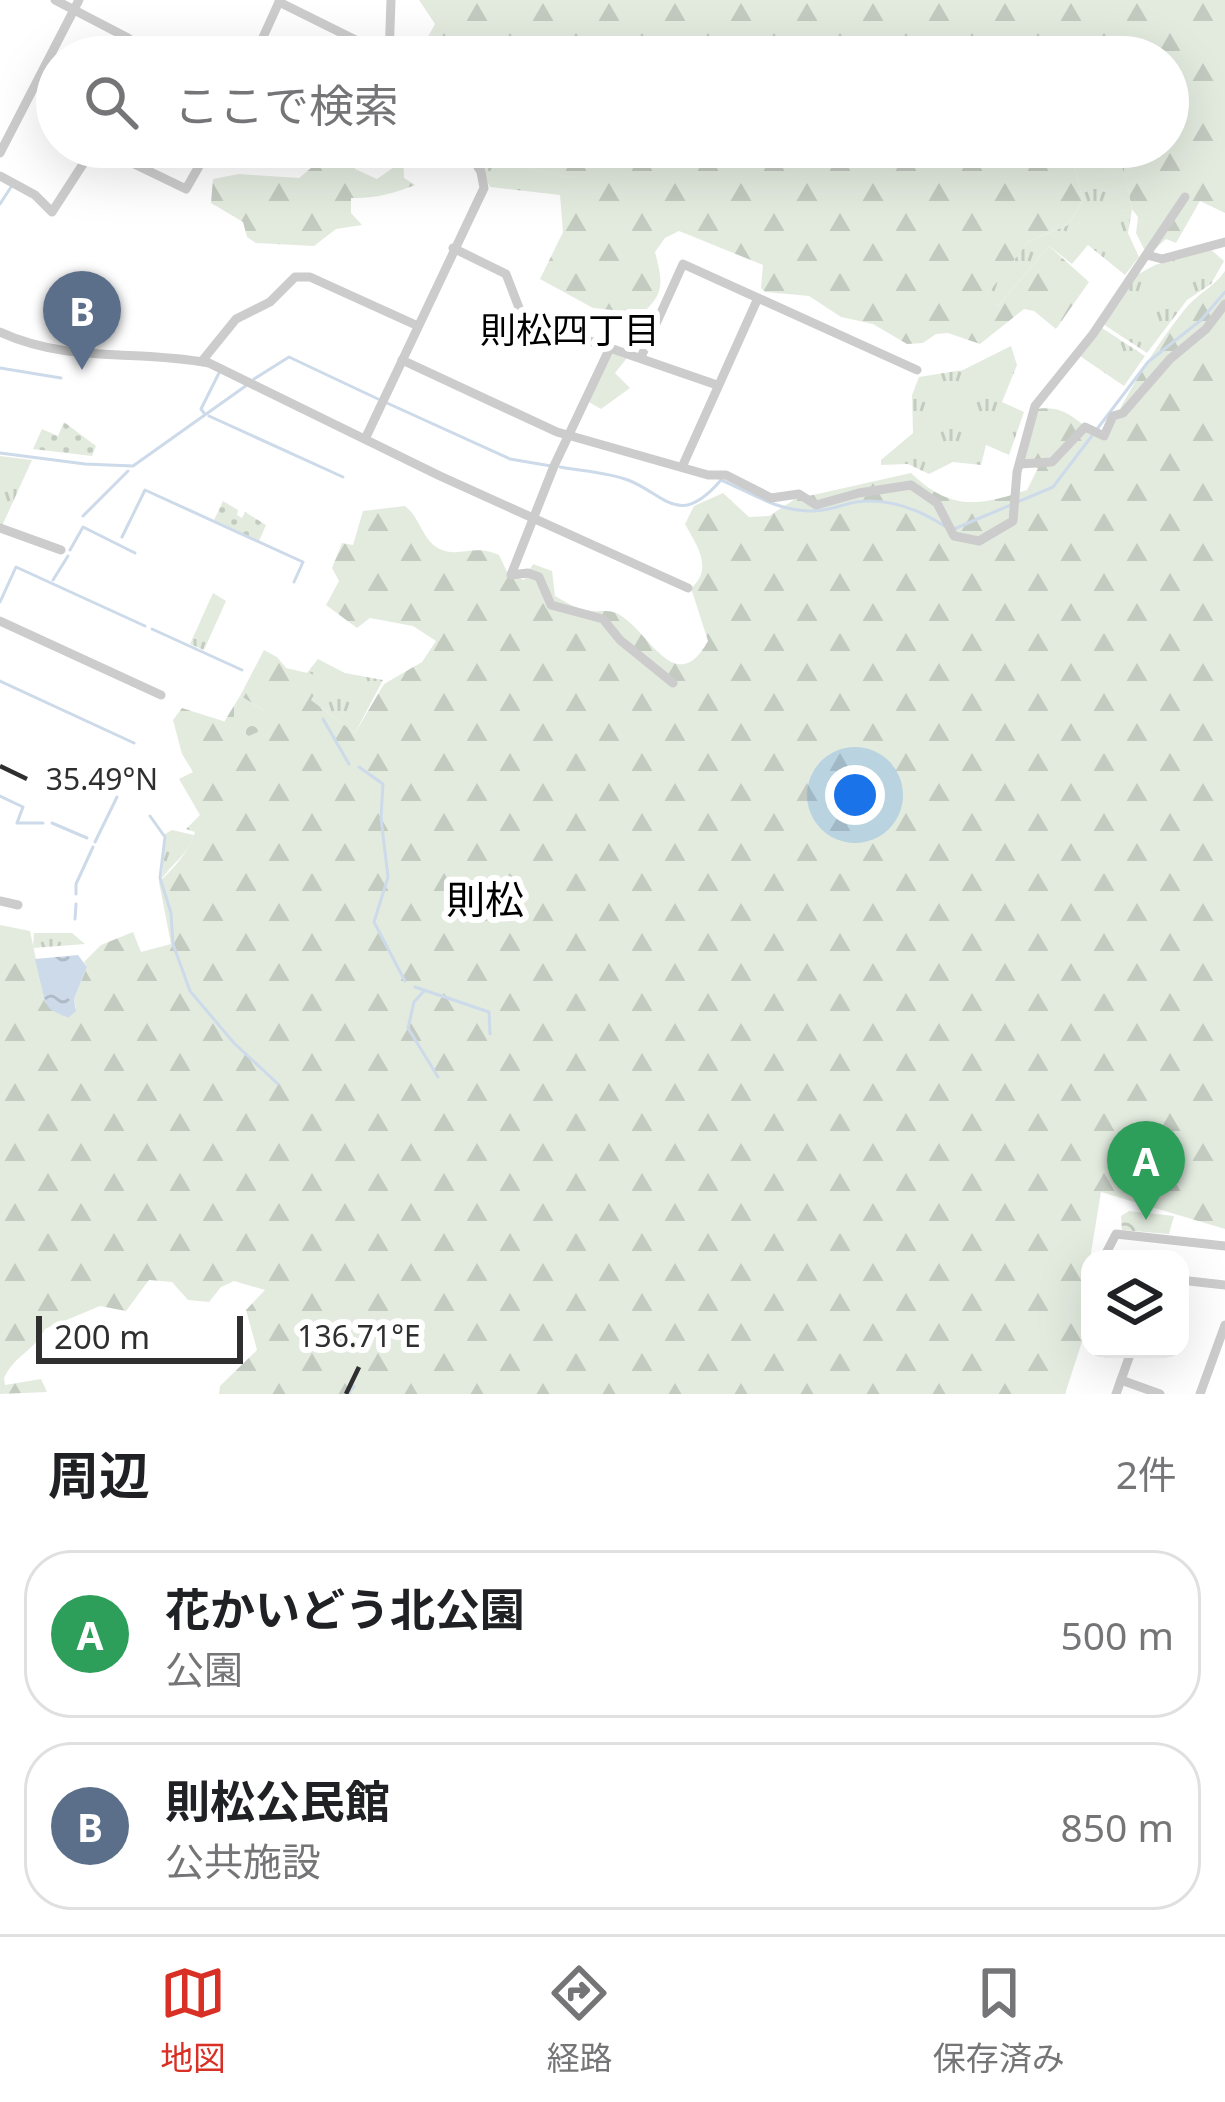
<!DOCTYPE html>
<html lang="ja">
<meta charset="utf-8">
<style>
:root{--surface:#fff;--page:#f6f6f6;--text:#202124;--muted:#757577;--line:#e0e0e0;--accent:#d93025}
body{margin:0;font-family:"Noto Sans","Noto Sans JP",sans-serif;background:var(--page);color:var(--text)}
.controls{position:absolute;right:36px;bottom:36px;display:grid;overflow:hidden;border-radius:24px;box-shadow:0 12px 48px #0002}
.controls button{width:108px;height:108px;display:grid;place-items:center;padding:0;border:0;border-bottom:3px solid var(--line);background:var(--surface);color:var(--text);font:60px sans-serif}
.scale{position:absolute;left:36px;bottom:30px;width:207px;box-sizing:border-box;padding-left:12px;border:6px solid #2f2f2f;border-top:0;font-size:33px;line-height:42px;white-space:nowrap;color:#2f2f2f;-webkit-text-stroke:9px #fff;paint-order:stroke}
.you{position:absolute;left:855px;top:795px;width:42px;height:42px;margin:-30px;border:9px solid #fff;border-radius:50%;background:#1a73e8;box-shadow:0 0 0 18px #1a73e833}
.badge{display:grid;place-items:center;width:78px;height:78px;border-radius:50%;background:var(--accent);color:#fff;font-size:39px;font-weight:700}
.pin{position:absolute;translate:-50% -99px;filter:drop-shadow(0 3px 6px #0008)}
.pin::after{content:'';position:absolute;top:63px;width:42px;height:36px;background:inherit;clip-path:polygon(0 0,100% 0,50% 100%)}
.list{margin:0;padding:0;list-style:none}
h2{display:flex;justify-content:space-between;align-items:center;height:156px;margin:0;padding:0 48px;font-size:51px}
h2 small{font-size:39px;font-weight:400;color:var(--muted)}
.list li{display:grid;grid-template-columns:78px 1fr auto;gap:36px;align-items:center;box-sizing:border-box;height:168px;margin:0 24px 24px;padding:0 24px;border:3px solid var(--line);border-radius:48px}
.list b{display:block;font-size:45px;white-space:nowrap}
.list p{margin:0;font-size:39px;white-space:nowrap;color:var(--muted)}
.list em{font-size:39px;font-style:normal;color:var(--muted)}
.icon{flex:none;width:66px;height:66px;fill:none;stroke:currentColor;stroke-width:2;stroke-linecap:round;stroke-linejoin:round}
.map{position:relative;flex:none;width:1225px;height:1394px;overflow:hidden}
.search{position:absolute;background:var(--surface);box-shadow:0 12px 48px #0002;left:36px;right:36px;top:36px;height:132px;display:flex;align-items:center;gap:30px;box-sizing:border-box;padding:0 42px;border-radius:66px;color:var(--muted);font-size:45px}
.sheet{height:540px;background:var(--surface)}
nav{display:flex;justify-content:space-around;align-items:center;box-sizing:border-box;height:168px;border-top:3px solid var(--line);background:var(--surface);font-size:33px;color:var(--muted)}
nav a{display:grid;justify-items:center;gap:6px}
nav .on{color:var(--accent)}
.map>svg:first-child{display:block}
</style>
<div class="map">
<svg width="1225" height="1394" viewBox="0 0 1225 1394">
<defs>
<pattern id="grass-tufts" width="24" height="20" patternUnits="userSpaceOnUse" patternTransform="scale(3)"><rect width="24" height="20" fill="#e3ebdf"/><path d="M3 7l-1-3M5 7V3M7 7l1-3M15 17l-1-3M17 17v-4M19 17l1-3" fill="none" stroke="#c3cac0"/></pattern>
<pattern id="forest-firs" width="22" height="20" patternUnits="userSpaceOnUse" patternTransform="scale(3)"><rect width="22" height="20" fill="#e3ebdf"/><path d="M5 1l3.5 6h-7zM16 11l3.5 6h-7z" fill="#c3cac0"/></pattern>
<pattern id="cemetery-stones" width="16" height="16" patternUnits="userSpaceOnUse" patternTransform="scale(3)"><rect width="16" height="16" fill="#e3ebdf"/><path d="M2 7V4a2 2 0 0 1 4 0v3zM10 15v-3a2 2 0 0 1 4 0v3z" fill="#c3cac0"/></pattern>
<pattern id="park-crowns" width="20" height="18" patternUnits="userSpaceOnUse" patternTransform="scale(3)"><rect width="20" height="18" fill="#e3ebdf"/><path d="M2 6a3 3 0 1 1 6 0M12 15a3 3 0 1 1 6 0" fill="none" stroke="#c3cac0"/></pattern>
<pattern id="garden-dots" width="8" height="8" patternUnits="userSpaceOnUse" patternTransform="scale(3)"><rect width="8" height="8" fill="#e3ebdf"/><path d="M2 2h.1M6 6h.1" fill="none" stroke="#c3cac0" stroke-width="1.8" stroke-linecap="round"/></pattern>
<pattern id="water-ripples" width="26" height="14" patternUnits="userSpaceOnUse" patternTransform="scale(3)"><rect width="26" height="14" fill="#cddae9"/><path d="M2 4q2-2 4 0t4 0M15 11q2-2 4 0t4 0" fill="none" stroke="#b0bbc8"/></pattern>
</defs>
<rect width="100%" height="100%" fill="#fff"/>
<!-- grass -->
<g fill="url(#grass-tufts)">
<path d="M470,147H485L486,154L513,165L574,178L560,195L490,187Z"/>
<path d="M1069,147H1120L1132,209L1128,233L1139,257L1125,275L1088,245L1072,264L1049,246L998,306L985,296L988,291L1029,241L1068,225L1083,200Z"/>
<path d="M1209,248L1224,261L1211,284L1187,300L1147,353L1103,324L1135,276L1155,265Z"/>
<path d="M1099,326L1145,356L1124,386L1077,354Z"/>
<path d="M1011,346L1017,365L1002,402L1024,412L1009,455L986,445L981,465L953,462L929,474L908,464L881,465V460L913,433L912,395L919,377L963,370Z"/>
<path d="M611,352L627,358L615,373L630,388L601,409L587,401Z"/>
<path d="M0,456L32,460L2,526L0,525Z"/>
<path d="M213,593L226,601L204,650L190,644Z"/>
<path d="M318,659L345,673L383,680L355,733L311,700L306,674Z"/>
<path d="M172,830L194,835C187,856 172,863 162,879L165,834Z"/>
<path d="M34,933H72L85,944L33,948Z"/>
</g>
<!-- forest -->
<g fill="url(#forest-firs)">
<path d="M419,0H1225V213L1200,201L1176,243L1166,239L1155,249H1144L1136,233L1138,217L1132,209L1120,149L1168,147V57H435L420,51L435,24Z"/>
<path d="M330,147H362L355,156V169L377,179L394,167L387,147H445L403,153L404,178L415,185C394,193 375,199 351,198V213L362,225L336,229L314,246L256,243L247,237L243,222L211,203L213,179L239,174L299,178L323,158Z"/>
<path d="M485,147H1069L1083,200L1068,225L1029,241L986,296L998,306L1049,246L1089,282L1056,329L1034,311L1024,309L980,344L948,333L936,334L923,343L907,344L873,324L841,317L809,296L765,292L761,288L763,265L679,231L665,238L655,252C662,279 666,294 642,313L593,308L540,279L563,232L560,195L573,178L513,165L485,154Z"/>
<path d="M1225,271V1229L1101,1192L1090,1259V1317L1065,1394H219L220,1386L257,1350L246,1310L265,1290L234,1281L221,1287L209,1302L188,1300L172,1282L149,1280L126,1311L100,1306L45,1329C34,1351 15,1355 4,1378L5,1385L41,1379L47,1392L0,1394V925L30,931L45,1002L67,1018L76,1008L74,999L87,967L84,962L101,945L133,932L141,952L171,944L159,882C174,868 188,853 195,832L186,829L200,815L179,779L193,772L182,754L173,720L182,708L223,721L249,736L265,711L240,696L264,650L277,657L286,668L312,674L320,685L311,700L355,733L384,684L422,662L436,641L413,626L370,618L357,628L326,605L339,581L332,568L342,543L353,545L363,511L405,506C421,518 422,542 442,550C461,557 474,544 499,555L508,574L524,580L533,564L552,571L555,596C567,603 577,609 591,611C602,612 610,609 620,615C650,633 676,699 708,641L691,588C715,568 695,543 685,524L694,506L723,493L749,517L769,516L795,499L911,473C950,511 979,506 1027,490L1038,468L1018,461L1031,410C1070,402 1074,425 1105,437C1128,392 1153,349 1185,309C1197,294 1213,288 1225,271Z"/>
</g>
<!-- cemetery -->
<path fill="url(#cemetery-stones)" d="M240,696L265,711L273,725L249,736L224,722Z"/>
<!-- park -->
<path fill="url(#park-crowns)" d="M1129,1211L1174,1216L1169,1234L1122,1230L1121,1216Z"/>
<!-- garden -->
<g fill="url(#garden-dots)">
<path d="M64,422L96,446L92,456L33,449L42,429L58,436Z"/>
<path d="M223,501L238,510L237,515L242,518L245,512L266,525L259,541L214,520Z"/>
</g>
<!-- water -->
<path fill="url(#water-ripples)" d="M78,955L87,967L74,999L76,1011L68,1018L51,1010L45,1002L35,959Z"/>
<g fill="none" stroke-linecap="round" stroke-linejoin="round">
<!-- stream -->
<g stroke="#cddae9" stroke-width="3">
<path d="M0,204L11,187"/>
<path d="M0,368L61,378"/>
<path d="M254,379L289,357L378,399"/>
<path d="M387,403L510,459L551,466"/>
<path d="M204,413L201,409L219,373"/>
<path d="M209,416L343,477"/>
<path d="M0,453L85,464L133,466L247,385"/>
<path d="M560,467C582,471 607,472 628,480C666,495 679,529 721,480C752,493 775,510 809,511C826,512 840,505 856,502C888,497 920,510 946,527"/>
<path d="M83,516L128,471"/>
<path d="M954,529L1053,487L1148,362L1201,320L1225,292"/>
<path d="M122,537L145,490L303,562L294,582"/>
<path d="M70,550L83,527L135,553"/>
<path d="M53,580L68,556"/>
<path d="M0,602L16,567L145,626"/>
<path d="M152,629L242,670"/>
<path d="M0,681L134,743"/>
<path d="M323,719L349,764"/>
<path d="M359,767L383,784L381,818L388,877L374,922L405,981"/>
<path d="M0,796L23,807L17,823H43"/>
<path d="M150,816L165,837L160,878L171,913L173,944L190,991L234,1043L278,1084"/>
<path d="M52,823L87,838"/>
<path d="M95,842L117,797"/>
<path d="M76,894V884L93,847"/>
<path d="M75,919L76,904"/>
<path d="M415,987L489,1012L490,1034"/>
<path d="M424,991L414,1002L408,1028L438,1077"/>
<path d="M348,1394L354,1386"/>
</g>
<!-- minor -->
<g stroke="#ccc" stroke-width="9">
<path d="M55,0L128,38L153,57"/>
<path d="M279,2L390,57"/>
<path d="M254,57L279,2"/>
<path d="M389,57L391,0"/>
<path d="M99,147L186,189L210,147"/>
<path d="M0,153L79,0"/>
<path d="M0,176L35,195L52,212L94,147"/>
<path d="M453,248L506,274L523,318L717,385"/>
<path d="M1147,255L1162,259L1225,242"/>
<path d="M0,332C70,364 137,349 209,363L440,476L688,588"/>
<path d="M609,350L554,466L511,575L528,573L539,577L551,605L603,619L620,640L673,683"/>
<path d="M641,357L683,264L917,370"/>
<path d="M402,360L557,432L708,475H726L771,498L799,494L816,505L859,493L911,485L937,503L954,536L979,541L1013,521L1017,472L1035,406L1093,334L1185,197"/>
<path d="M202,361L236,319L270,302L295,277H310L418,326"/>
<path d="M366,437L484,188L481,172L466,147"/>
<path d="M1020,464L1052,462L1085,427L1104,436L1113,416L1123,413L1170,359L1206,329L1225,304"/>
<path d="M682,467L758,298"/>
<path d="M0,528L61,550"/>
<path d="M0,621L161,695"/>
<path d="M0,901L18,905"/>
<path d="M1103,1259L1116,1234L1225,1246"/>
<path d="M1180,1280L1225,1285"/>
<path d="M1121,1380L1160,1394"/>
<path d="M1116,1394L1132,1349"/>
<path d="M1200,1394L1225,1325"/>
</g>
</g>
<!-- ticks -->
<path fill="none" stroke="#2f2f2f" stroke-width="4.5" d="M0,766L27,779M346,1394L359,1367"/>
<g text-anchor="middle" stroke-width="12" stroke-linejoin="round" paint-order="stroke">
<!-- neighbourhood labels -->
<g font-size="36" fill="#000" stroke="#fff">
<text x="570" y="343">則松四丁目</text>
</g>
<!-- quarter labels -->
<g font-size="39" fill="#000" stroke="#fff">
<text x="485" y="914">則松</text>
</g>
</g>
<g font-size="30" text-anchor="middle" fill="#2f2f2f" stroke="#fff" stroke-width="12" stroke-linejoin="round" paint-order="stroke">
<text x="102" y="790">35.49°N</text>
<text x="359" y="1347">136.71°E</text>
</g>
</svg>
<div class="controls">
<button><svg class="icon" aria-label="layers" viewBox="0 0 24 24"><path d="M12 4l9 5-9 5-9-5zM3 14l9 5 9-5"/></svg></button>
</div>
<div class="scale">200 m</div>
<div class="you"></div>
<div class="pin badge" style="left:1146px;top:1220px;background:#2e9e5b">A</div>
<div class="pin badge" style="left:82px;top:370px;background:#5c6f8a">B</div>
<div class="search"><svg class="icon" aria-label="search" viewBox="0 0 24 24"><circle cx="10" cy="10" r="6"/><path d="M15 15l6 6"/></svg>ここで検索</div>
</div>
<section class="sheet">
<h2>周辺<small>2件</small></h2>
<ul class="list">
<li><span class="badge" style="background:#2e9e5b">A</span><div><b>花かいどう北公園</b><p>公園</p></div><em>500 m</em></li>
<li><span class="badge" style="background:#5c6f8a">B</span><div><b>則松公民館</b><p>公共施設</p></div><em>850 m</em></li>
</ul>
</section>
<nav>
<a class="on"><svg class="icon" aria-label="map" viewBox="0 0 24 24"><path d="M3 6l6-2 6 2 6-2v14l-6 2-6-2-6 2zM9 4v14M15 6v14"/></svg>地図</a>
<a><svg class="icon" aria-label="directions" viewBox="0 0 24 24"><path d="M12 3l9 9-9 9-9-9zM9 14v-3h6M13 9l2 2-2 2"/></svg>経路</a>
<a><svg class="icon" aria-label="saved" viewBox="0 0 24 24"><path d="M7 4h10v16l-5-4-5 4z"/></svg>保存済み</a>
</nav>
